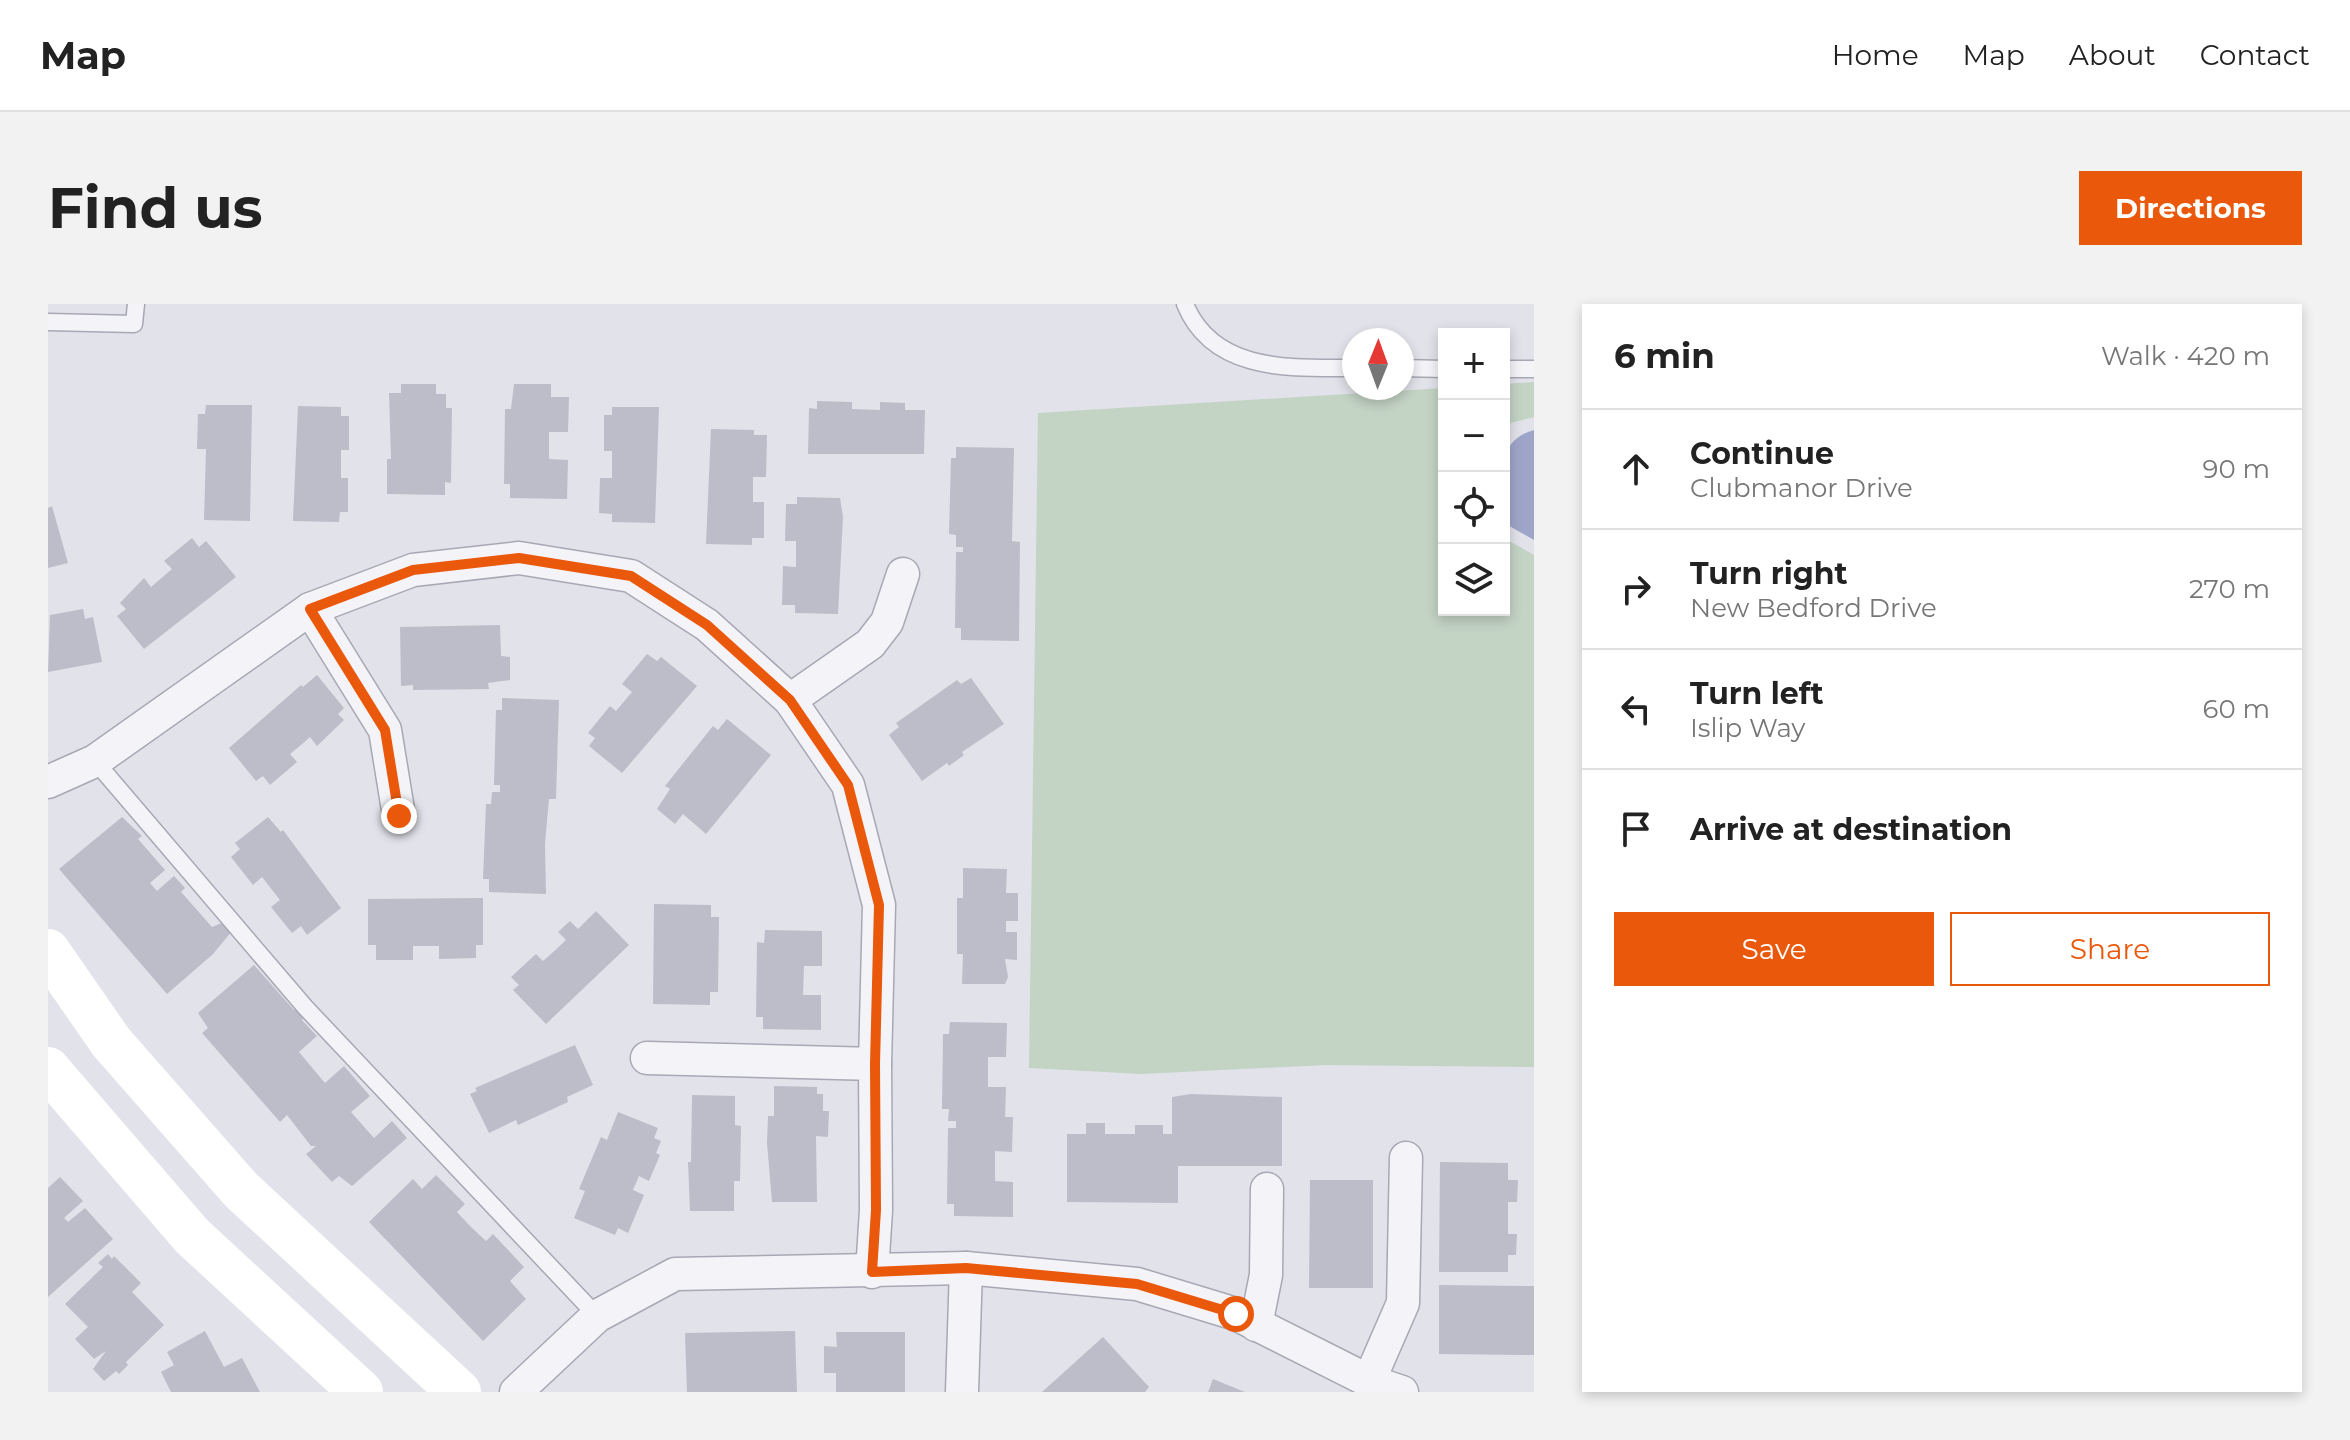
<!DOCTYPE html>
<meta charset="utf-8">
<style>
:root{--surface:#fff;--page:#f2f2f2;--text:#222;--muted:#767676;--line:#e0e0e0;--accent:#ea580c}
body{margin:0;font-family:Montserrat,sans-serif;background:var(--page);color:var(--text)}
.controls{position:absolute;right:24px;top:24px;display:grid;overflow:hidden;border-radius:0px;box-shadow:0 4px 12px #0003}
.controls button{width:72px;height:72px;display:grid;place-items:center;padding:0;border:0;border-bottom:2px solid var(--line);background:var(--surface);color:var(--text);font:40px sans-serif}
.compass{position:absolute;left:1294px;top:24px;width:72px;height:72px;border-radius:50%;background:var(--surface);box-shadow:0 4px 12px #0003;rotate:1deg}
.stop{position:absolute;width:24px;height:24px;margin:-18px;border:6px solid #ea580c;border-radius:50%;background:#fff}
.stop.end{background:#ea580c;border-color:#fff;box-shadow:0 2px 8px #0008}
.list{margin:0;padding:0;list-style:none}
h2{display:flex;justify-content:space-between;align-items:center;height:104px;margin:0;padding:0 32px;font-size:34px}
h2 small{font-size:26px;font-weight:400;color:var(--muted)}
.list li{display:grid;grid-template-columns:52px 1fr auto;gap:24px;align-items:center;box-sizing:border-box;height:120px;padding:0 32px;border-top:2px solid var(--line)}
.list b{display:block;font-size:30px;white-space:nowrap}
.list p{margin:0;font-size:26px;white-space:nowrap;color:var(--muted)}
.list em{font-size:26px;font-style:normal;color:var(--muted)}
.actions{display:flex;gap:16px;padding:24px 32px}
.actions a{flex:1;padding:18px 0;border:2px solid var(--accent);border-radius:0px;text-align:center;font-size:28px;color:var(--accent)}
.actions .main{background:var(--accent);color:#fff}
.icon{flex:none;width:44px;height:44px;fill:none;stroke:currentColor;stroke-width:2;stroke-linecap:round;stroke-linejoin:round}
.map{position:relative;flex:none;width:1486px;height:1088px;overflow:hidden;border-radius:0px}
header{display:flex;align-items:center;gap:48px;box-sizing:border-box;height:112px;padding:0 40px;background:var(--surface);border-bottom:2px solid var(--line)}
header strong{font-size:38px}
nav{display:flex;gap:44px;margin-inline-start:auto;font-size:28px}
.intro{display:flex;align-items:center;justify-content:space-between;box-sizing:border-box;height:192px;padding:0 48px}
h1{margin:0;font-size:56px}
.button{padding:20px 36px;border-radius:0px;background:var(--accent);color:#fff;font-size:28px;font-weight:700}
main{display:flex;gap:48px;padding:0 48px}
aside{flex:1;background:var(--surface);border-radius:0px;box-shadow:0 4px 12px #0003}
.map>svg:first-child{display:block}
</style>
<header>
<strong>Map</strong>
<nav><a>Home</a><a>Map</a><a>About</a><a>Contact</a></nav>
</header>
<div class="intro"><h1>Find us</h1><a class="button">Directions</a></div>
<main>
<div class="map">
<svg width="1486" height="1088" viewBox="0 0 1486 1088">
<rect width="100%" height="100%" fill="#e2e2ea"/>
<!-- green -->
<g fill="#c3d3c4">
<path d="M1486,78V113L1463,119L1456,127V80Z"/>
<path d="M1396,84V306H1456V234L1486,251V763L1277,761L1094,770L981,764L990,109Z"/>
</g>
<!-- water -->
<path fill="#9ea5c9" d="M1486,126V236L1456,219C1456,182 1443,138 1486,126Z"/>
<!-- building -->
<g fill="#bcbdc9">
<path d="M353,80H388V90H398V104H404L403,179L397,178V191L339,190V155H343L341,89H353Z"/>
<path d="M466,80H503V93H521L520,128H501V155L520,156L519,195L462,194V180H456L457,105H463Z"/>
<path d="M769,97L804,98V105L832,106V98L857,99V106H877L876,150H760L761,104L769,105Z"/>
<path d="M158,101H204L202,217L156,216L158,145H149L150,110H157Z"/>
<path d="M250,102L293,103V112H301V146H293V174H300V208H292L291,218L245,217Z"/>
<path d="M564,103H611L607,219L564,218V210L551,209L552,174H564V147H556V111H564Z"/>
<path d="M663,125L706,126V131H719L718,173H705V198H716V234H704V241L658,240Z"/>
<path d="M908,143L966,144L964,237L972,238L971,337L913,336V324H907L908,248H915V243H908V231L901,230L903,154H908Z"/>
<path d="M749,193L792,194L795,213L790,310L747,309V301H734L735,262L748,263V237H737L738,200H749Z"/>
<path d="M4,202L20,259L0,264V204Z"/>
<path d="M144,234L151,243L158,237L188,273L96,345L69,312L78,305L72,299L96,274L103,283L124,265L116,257Z"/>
<path d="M35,305L37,315L45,313L54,358L0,368L2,311Z"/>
<path d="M452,321L453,352L462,353V376L440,379L441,385L365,386V381L353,382L352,323Z"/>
<path d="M599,350L609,357L613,353L649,382L574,469L541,442L547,434L540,429L562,402L568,407L584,388L574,380Z"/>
<path d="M269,371L296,404L290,410L296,416L269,442L262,433L253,441L242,450L249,458L222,481L215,472L208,477L181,444L253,381L255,383Z"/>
<path d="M923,374L956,420L914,448L916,451L901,462L899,459L874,477L841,431L851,423L848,419L909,376L913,380Z"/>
<path d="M454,394L511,396L508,495H501L497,540L498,590L441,588V575H435L438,500H443L444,488H452V481H446L448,406H454Z"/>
<path d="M679,415L723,451L658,530L635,510L627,520L609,505L622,485L617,482L665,422L670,426Z"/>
<path d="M74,513L94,532L90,535L117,566L102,579L109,587L126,572L137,584L133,588L164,623L176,618L184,627L165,650L119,690L11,565Z"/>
<path d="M220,513L233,528L235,526L293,604L259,631L253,622L244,629L223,603L232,596L214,573L205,581L183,553L192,545L187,539Z"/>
<path d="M915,564L959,565L958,589H970V617H958V628H969V656L957,655L960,673L957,680H914L915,650H909V594H915Z"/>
<path d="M435,594V641H428V654L391,655V642H365V656H328V641H320V595Z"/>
<path d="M606,600L663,601V613H671L670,688H662V701L605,700Z"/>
<path d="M548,607L581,641L498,720L465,686L471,681L463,673L488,650L495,657L503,650L518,636L510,628L522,617L530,625Z"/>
<path d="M717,626L774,627V662H756L755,691H773V726L715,725V713H708L709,638L716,639Z"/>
<path d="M206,661L246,706L251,702L259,711L254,716L269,732L251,748L277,779L296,762L322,792L303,808L326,834L344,817L359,834L304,882L291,872L284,878L258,850L268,842H263L239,811L232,818L154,729L160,724L150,709Z"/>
<path d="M902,718L959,719L958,753H940V783H958L957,813H965L964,848L947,847V877L965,878V913L906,912V900H899L900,824H908V817H900L901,805H894L895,730H901Z"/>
<path d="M527,741L545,781L519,793L520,798L470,821L468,816L441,829L422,790L429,787L427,784Z"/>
<path d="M726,782L769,783V790H775V807H781L780,833L768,832L769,898H724L719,839L720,812H726Z"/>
<path d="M1143,790L1234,793V862H1130V899L1019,898V830H1038V819H1057V830H1087V821H1115V830H1124V793Z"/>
<path d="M644,791L687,792V821L693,822L692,877H686V907H642L640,858H643Z"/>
<path d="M570,808L610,824L606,834L613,837L608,849L612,851L601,877L591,872L585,886L596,891L580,929L570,924L567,931L526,914L537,887L531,885L553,833L559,836Z"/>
<path d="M1392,858L1460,859V876H1470L1469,898H1460V930H1469L1468,951H1460V968H1391Z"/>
<path d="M388,871L417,900L409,908L422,922L438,937L445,930L476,963L462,977L478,995L435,1037L321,918L365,875L374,885Z"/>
<path d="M12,873L35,897L16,914L20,918L37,904L65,935L0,993V884Z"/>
<path d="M1262,876H1325V984H1261Z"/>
<path d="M60,950L64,955L66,952L93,979L84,988L116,1021L78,1058L80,1061L71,1070L68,1067L56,1077L45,1065L58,1047L46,1055L27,1035L40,1023L17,1000L55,963L50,959Z"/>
<path d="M1391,981L1486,982V1051L1391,1050Z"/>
<path d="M157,1027L176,1063L194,1054L212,1088H123L113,1068L126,1061L119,1048Z"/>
<path d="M747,1027L749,1088H639L637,1029Z"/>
<path d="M788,1028H857V1088H788V1069H776V1042L789,1043Z"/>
<path d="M1055,1033L1101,1083L1097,1088H994Z"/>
<path d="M1165,1075L1197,1088H1160Z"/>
</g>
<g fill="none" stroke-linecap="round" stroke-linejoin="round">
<defs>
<g id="lane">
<path d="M1137,0C1165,69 1243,64 1306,64"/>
<path d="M0,18L86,20L88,0"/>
<path d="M1354,64L1396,65"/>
<path d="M1456,65H1486"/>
<path d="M47,457L257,703L549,1012"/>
</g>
<g id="street">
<path d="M262,305L337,426L351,512"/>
<path d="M742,396L822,340L839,318L855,270"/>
<path d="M0,478L47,457L262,305L365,266L471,254L583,272L659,321L742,396L800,481L831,601L827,760L828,906L824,968"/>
<path d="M599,754L827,760"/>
<path d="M1208,1021L1218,971L1219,885"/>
<path d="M1321,1077L1355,999L1358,854"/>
<path d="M468,1088L549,1012L627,970L918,964L1089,980L1188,1010L1321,1077L1354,1088"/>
<path d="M914,1088L918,964"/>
</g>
</defs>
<!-- lane casing -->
<use href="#lane" stroke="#a7a8b4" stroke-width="19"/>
<!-- street casing -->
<use href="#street" stroke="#a7a8b4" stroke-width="35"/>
<!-- lane -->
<use href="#lane" stroke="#f4f4f8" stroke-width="16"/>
<!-- street -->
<use href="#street" stroke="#f4f4f8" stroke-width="32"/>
<!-- secondary -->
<g stroke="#fff" stroke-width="44">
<path d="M0,647L63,738L193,886L411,1088"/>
<path d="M0,765L144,932L313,1088"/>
</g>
</g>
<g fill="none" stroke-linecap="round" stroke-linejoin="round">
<!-- route -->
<path stroke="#ea580c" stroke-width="10" d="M351,512L337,426L262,305L365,266L471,254L583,272L659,321L742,396L800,481L831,601L827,760L828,906L824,968L918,964L1089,980L1188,1010"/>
</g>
</svg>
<div class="controls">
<button>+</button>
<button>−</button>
<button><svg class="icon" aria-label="locate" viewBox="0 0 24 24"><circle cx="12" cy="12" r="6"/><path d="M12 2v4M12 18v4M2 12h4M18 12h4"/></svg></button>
<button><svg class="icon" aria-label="layers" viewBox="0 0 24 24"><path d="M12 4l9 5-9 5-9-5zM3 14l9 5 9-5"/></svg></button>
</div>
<svg class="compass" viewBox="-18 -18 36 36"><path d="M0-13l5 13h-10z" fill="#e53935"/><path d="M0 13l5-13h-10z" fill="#767676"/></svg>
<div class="stop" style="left:1188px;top:1010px"></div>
<div class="stop end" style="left:351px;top:512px"></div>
</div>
<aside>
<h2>6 min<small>Walk · 420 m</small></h2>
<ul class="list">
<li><svg class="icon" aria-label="ahead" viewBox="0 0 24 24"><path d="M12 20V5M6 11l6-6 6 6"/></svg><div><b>Continue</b><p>Clubmanor Drive</p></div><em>90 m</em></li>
<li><svg class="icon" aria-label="right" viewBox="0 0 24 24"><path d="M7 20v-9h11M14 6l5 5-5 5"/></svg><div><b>Turn right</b><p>New Bedford Drive</p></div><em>270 m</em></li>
<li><svg class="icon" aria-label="left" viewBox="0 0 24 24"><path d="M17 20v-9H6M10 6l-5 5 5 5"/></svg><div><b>Turn left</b><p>Islip Way</p></div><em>60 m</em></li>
<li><svg class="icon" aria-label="arrive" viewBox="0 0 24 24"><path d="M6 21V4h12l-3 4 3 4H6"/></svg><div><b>Arrive at destination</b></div></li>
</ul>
<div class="actions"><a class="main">Save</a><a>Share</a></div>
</aside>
</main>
